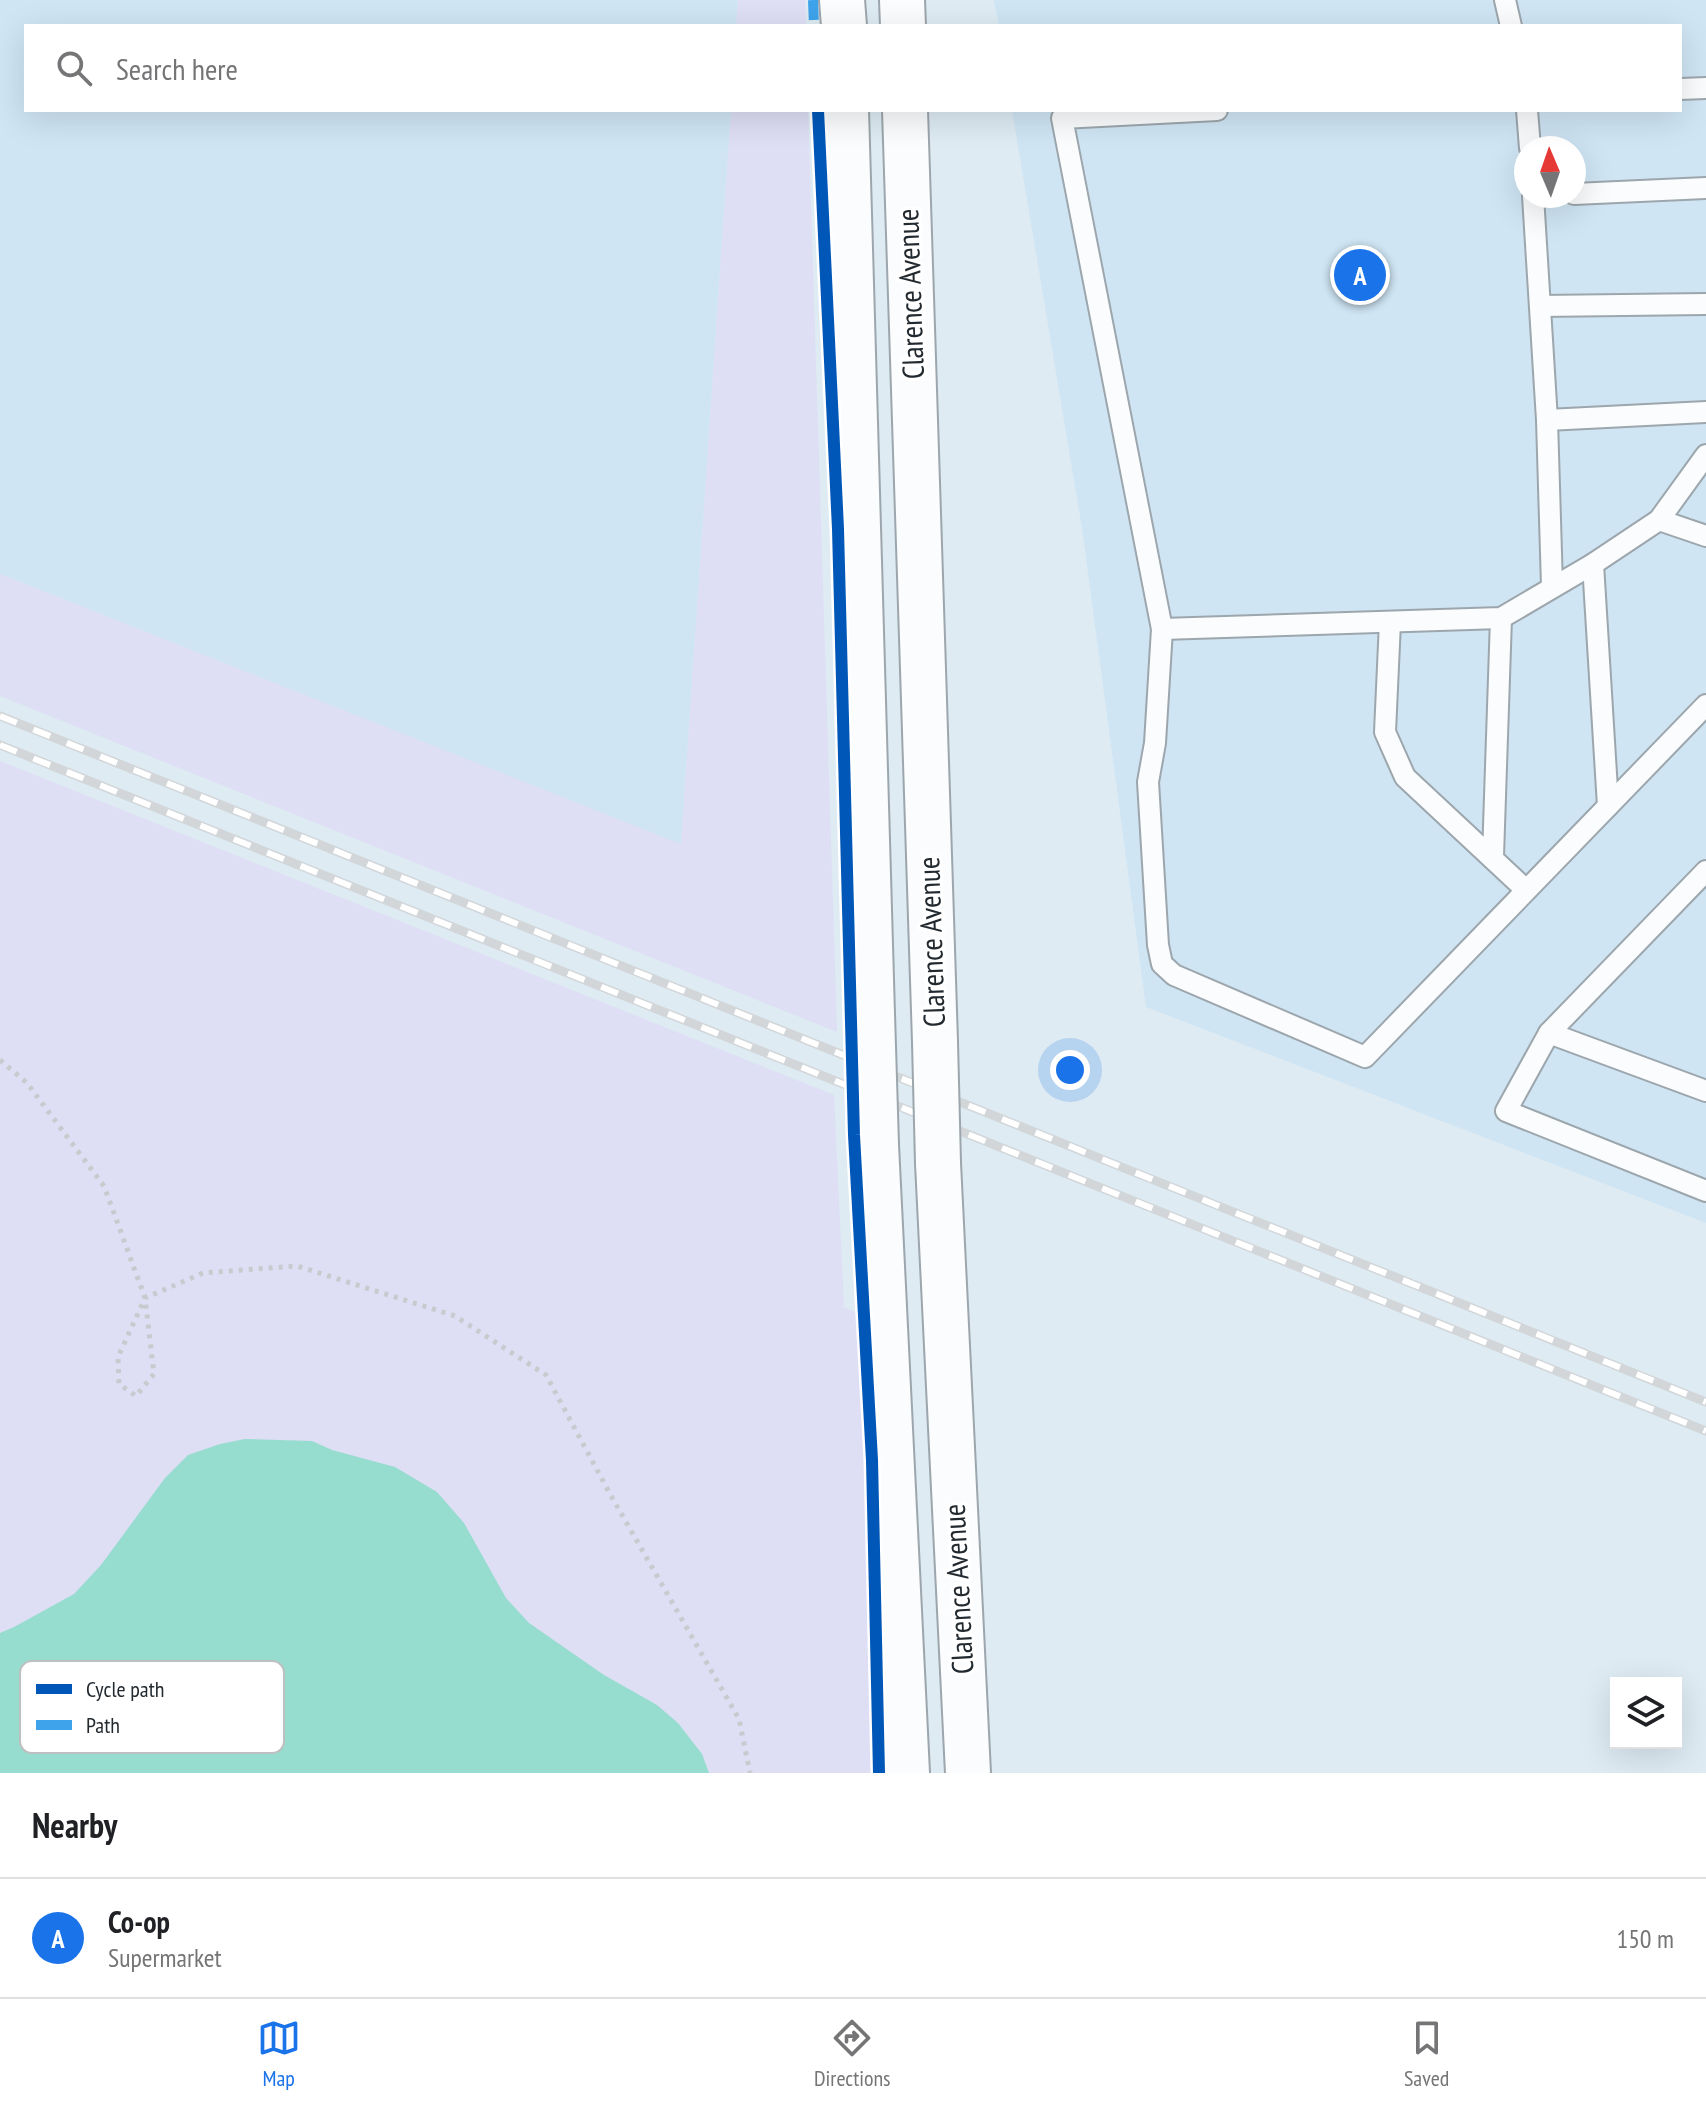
<!DOCTYPE html>
<style>
:root{--surface:#fff;--page:#f6f6f6;--text:#202124;--muted:#757577;--line:#e0e0e0;--accent:#1a73e8}
body{margin:0;font-family:"PT Sans Narrow",sans-serif;background:var(--page);color:var(--text)}
.controls{position:absolute;right:24px;bottom:24px;display:grid;overflow:hidden;border-radius:0px;box-shadow:0 8px 32px #0002}
.controls button{width:72px;height:72px;display:grid;place-items:center;padding:0;border:0;border-bottom:2px solid var(--line);background:var(--surface);color:var(--text);font:40px sans-serif}
.compass{position:absolute;left:1514px;top:136px;width:72px;height:72px;border-radius:50%;background:var(--surface);box-shadow:0 8px 32px #0002;rotate:358deg}
.you{position:absolute;left:1070px;top:1070px;width:28px;height:28px;margin:-20px;border:6px solid #fff;border-radius:50%;background:#1a73e8;box-shadow:0 0 0 12px #1a73e833}
.badge{display:grid;place-items:center;width:52px;height:52px;border-radius:50%;background:var(--accent);color:#fff;font-size:26px;font-weight:700}
.pin{position:absolute;translate:-50% -50%;border:4px solid #fff;box-shadow:0 2px 8px #0006}
.list{margin:0;padding:0;list-style:none}
h2{display:flex;justify-content:space-between;align-items:center;height:104px;margin:0;padding:0 32px;font-size:34px}
h2 small{font-size:26px;font-weight:400;color:var(--muted)}
.list li{display:grid;grid-template-columns:52px 1fr auto;gap:24px;align-items:center;box-sizing:border-box;height:120px;padding:0 32px;border-top:2px solid var(--line)}
.list b{display:block;font-size:30px;white-space:nowrap}
.list p{margin:0;font-size:26px;white-space:nowrap;color:var(--muted)}
.list em{font-size:26px;font-style:normal;color:var(--muted)}
.icon{flex:none;width:44px;height:44px;fill:none;stroke:currentColor;stroke-width:2;stroke-linecap:round;stroke-linejoin:round}
.map{position:relative;flex:none;width:1706px;height:1773px;overflow:hidden}
.search{position:absolute;background:var(--surface);box-shadow:0 8px 32px #0002;left:24px;right:24px;top:24px;height:88px;display:flex;align-items:center;gap:20px;box-sizing:border-box;padding:0 28px;border-radius:0px;color:var(--muted);font-size:30px}
.sheet{height:224px;background:var(--surface)}
nav{display:flex;justify-content:space-around;align-items:center;box-sizing:border-box;height:112px;border-top:2px solid var(--line);background:var(--surface);font-size:22px;color:var(--muted)}
nav a{display:grid;justify-items:center;gap:4px}
nav .on{color:var(--accent)}
.map>svg:first-child{display:block}
</style>
<div class="map">
<svg width="1706" height="1773" viewBox="0 0 1706 1773">
<rect width="100%" height="100%" fill="#deebf3"/>
<!-- built -->
<g fill="#cfe5f4" fill-rule="evenodd">
<path d="M0,0H738L736,26H26V110H731L681,845L0,574Z"/>
<path d="M994,0H1706V1223L1146,1007L1082,528L1012,110H1680V26H999ZM1526,148H1574V196H1526Z"/>
</g>
<!-- green -->
<g fill="#dedef5">
<path d="M738,0H805L806,26H736Z"/>
<path d="M731,110H808L837,1032L0,696V574L681,844Z"/>
<path d="M0,761L834,1095L844,1307L860,1314L875,1773H0Z"/>
</g>
<!-- water -->
<path fill="#96dccf" d="M245,1439L312,1441L332,1450L395,1467L437,1492L464,1523L506,1598L529,1623L604,1675L657,1705L678,1723L702,1754L709,1773H0V1633L14,1627L74,1594L101,1565L165,1478L188,1455L220,1444Z"/>
<g fill="none" stroke-linecap="round" stroke-linejoin="round">
<defs>
<g id="lane">
<path d="M1505,0L1511,26"/>
<path d="M1680,89L1706,88"/>
<path d="M1217,110L1062,118L1162,629L1501,618L1593,564L1659,520L1706,536"/>
<path d="M1527,110L1530,148"/>
<path d="M1574,194L1706,188"/>
<path d="M1533,196L1547,420L1552,586"/>
<path d="M1540,306L1706,304"/>
<path d="M1547,420L1706,412"/>
<path d="M1659,520L1706,455"/>
<path d="M1593,564L1608,806"/>
<path d="M1390,622L1385,732L1405,777L1526,890"/>
<path d="M1162,629L1155,743L1148,782L1158,945L1162,964L1174,975L1365,1057L1706,705"/>
<path d="M1493,856L1501,618"/>
<path d="M1706,871L1549,1033L1706,1091"/>
<path d="M1549,1033L1506,1111L1706,1191"/>
</g>
<g id="secondary">
<path d="M842,0L844,26"/>
<path d="M902,0L903,26"/>
<path d="M846,110L872,1014"/>
<path d="M905,110L935,1042"/>
<path d="M876,1145L907,1773"/>
<path d="M938,1163L968,1773"/>
</g>
</defs>
<!-- lane casing -->
<use href="#lane" stroke="#9ca6ac" stroke-width="24"/>
<!-- secondary casing -->
<use href="#secondary" stroke="#9ca6ac" stroke-width="48"/>
<!-- path -->
<path stroke="#c8cbce" stroke-width="5" stroke-dasharray="4 6" stroke-linecap="butt" d="M0,1060L27,1083L104,1186L145,1298L154,1374L136,1396L119,1384L118,1357L145,1298L203,1273L297,1266L455,1316L546,1375L610,1494L739,1719L750,1773"/>
<!-- lane -->
<use href="#lane" stroke="#fafcfd" stroke-width="20"/>
<!-- secondary -->
<use href="#secondary" stroke="#fafcfd" stroke-width="44"/>
<defs>
<g id="rail">
<path d="M0,716L1706,1402"/>
<path d="M0,745L1706,1431"/>
</g>
</defs>
<!-- rail casing -->
<use href="#rail" stroke="#d2d6d9" stroke-width="9"/>
<!-- rail -->
<use href="#rail" stroke="#fff" stroke-width="6" stroke-dasharray="18" stroke-linecap="butt"/>
<defs>
<g id="secondary-bridge">
<path d="M872,1014L876,1145"/>
<path d="M935,1042L938,1163"/>
</g>
</defs>
<!-- secondary-bridge casing -->
<use href="#secondary-bridge" stroke="#9ca6ac" stroke-width="48" stroke-linecap="butt"/>
<!-- secondary-bridge -->
<use href="#secondary-bridge" stroke="#fafcfd" stroke-width="44"/>
<!-- quiet -->
<path stroke="#3ea3eb" stroke-width="10" stroke-dasharray="20 10" stroke-linecap="butt" d="M813,0L814,26"/>
<defs>
<path id="cycleway" d="M818,110L838,529L854,1135L872,1460L879,1773"/>
</defs>
<!-- cycleway casing -->
<use href="#cycleway" stroke="#fff" stroke-width="17"/>
<!-- cycleway -->
<use href="#cycleway" stroke="#0057b8" stroke-width="12"/>
</g>
<g text-anchor="middle" stroke-width="7" stroke-linejoin="round" paint-order="stroke">
<!-- street labels -->
<g font-size="30" fill="#222a30" stroke="#fff">
<text transform="translate(911 294) rotate(-92)" y="10">Clarence Avenue</text>
<text transform="translate(932 942) rotate(-92)" y="10">Clarence Avenue</text>
<text transform="translate(959 1589) rotate(-93)" y="10">Clarence Avenue</text>
</g>
</g>
<!-- legend -->
<rect x="20" y="1661" width="264" height="92" rx="12" fill="#fff" stroke="#bdbfc1" stroke-width="2"/>
<rect x="36" y="1684" width="36" height="10" fill="#0057b8"/>
<rect x="36" y="1720" width="36" height="10" fill="#3ea3eb"/>
<g font-size="22" fill="#222a30">
<text x="86" y="1697">Cycle path</text>
<text x="86" y="1733">Path</text>
</g>
</svg>
<div class="controls">
<button><svg class="icon" aria-label="layers" viewBox="0 0 24 24"><path d="M12 4l9 5-9 5-9-5zM3 14l9 5 9-5"/></svg></button>
</div>
<svg class="compass" viewBox="-18 -18 36 36"><path d="M0-13l5 13h-10z" fill="#e53935"/><path d="M0 13l5-13h-10z" fill="#757577"/></svg>
<div class="you"></div>
<div class="pin badge" style="left:1360px;top:275px">A</div>
<div class="search"><svg class="icon" aria-label="search" viewBox="0 0 24 24"><circle cx="10" cy="10" r="6"/><path d="M15 15l6 6"/></svg>Search here</div>
</div>
<section class="sheet">
<h2>Nearby<small></small></h2>
<ul class="list">
<li><span class="badge">A</span><div><b>Co-op</b><p>Supermarket</p></div><em>150 m</em></li>
</ul>
</section>
<nav>
<a class="on"><svg class="icon" aria-label="map" viewBox="0 0 24 24"><path d="M3 6l6-2 6 2 6-2v14l-6 2-6-2-6 2zM9 4v14M15 6v14"/></svg>Map</a>
<a><svg class="icon" aria-label="directions" viewBox="0 0 24 24"><path d="M12 3l9 9-9 9-9-9zM9 14v-3h6M13 9l2 2-2 2"/></svg>Directions</a>
<a><svg class="icon" aria-label="saved" viewBox="0 0 24 24"><path d="M7 4h10v16l-5-4-5 4z"/></svg>Saved</a>
</nav>
